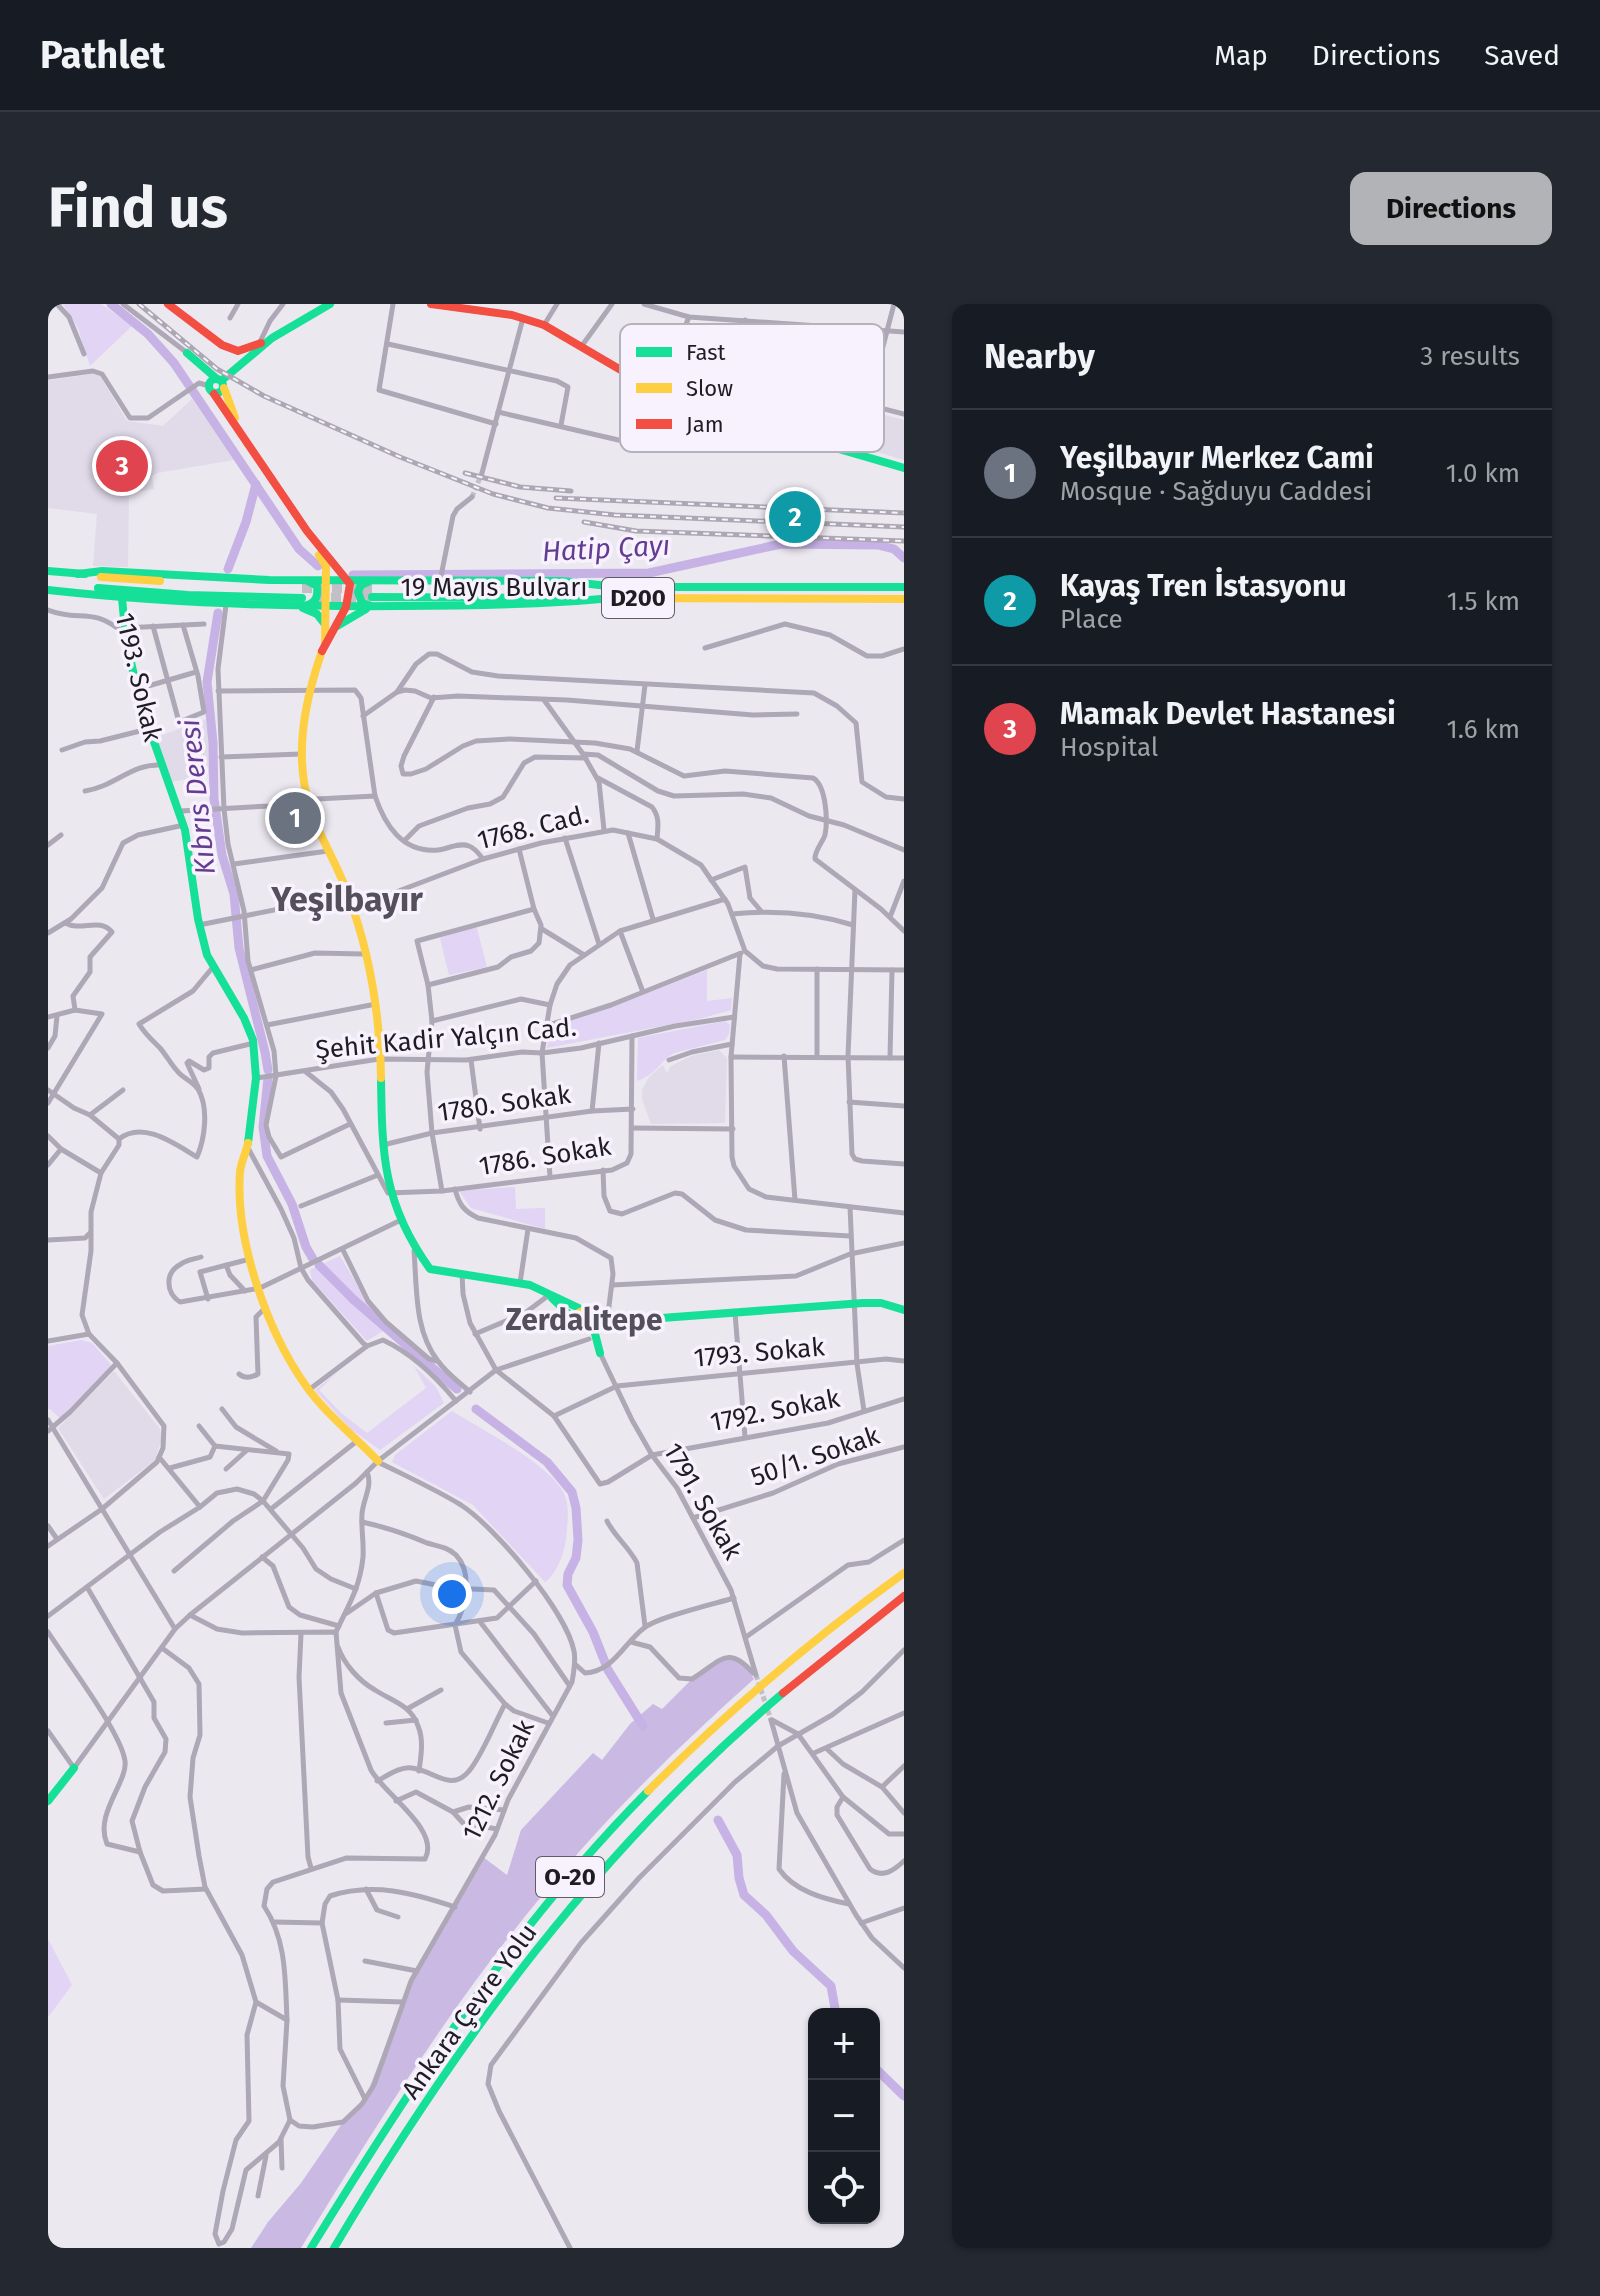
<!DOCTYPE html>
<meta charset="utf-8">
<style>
:root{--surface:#171b24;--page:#242831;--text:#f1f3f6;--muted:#9ea1a6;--line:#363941;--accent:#b2b3b7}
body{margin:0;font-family:"Fira Sans",sans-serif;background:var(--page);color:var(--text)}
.controls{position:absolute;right:24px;bottom:24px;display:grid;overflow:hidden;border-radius:16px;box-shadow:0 2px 6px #0004}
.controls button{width:72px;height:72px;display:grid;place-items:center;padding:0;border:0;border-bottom:2px solid var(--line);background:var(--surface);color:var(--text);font:40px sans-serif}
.you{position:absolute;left:404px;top:1290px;width:28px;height:28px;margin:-20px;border:6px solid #fff;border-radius:50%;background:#1a73e8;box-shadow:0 0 0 12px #1a73e833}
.badge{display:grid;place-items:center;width:52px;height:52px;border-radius:50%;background:var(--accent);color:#fff;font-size:26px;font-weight:700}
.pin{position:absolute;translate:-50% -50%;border:4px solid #fff;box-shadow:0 2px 8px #0006}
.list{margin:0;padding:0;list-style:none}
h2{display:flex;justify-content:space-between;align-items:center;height:104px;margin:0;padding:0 32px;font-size:34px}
h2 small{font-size:26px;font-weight:400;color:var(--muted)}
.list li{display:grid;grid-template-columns:52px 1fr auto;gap:24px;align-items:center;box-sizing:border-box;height:128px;padding:0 32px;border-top:2px solid var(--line)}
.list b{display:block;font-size:30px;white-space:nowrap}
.list p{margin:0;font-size:26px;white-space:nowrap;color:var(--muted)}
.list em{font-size:26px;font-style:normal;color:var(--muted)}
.icon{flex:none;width:44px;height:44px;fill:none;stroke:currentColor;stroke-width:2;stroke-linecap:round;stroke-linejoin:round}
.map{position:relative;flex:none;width:856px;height:1944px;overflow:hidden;border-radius:16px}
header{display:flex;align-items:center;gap:48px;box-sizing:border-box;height:112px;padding:0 40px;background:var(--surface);border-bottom:2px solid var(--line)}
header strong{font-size:38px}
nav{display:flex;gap:44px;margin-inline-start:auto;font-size:28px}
.intro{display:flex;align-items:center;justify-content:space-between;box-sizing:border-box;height:192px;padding:0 48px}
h1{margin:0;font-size:56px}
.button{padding:20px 36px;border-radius:16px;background:var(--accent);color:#111;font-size:28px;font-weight:700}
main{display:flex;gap:48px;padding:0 48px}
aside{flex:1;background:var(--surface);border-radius:16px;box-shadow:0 2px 6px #0004}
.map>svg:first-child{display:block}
</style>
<header>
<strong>Pathlet</strong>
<nav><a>Map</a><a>Directions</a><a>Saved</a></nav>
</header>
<div class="intro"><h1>Find us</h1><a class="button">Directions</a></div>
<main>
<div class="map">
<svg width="856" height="1944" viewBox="0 0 856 1944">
<rect width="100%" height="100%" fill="#ebe8f0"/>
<!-- built -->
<g fill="#e0dae9">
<path d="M46,70L52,72L79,117L115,122L144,95L186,156L109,169L104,172L106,185L81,189L80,263L45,262L49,210L0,204V76Z"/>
<path d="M825,108L856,116V156L816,144Z"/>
<path d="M158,415L161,434V471L124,478L106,434Z"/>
<path d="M671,746L679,754L677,819L603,820L594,795V786L601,773L615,761L619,769L623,762L643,752Z"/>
<path d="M66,1067L112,1125L114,1134L107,1156L56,1195L10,1124Z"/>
</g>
<!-- green -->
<g fill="#e1d4f4">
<path d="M15,0H53L84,22L42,62L30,24Z"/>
<path d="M428,621L439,663L401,671L392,634Z"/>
<path d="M659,666V697L684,694L683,706L651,715L499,744L502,723L556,706Z"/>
<path d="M677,717L682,721L681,730L677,736L626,749C610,758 611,769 589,777L590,734Z"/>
<path d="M467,883L468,905L497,904V925L423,904L411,887Z"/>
<path d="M292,952L325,1008L345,1029L342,1032L335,1027L319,1037L264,976L262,966Z"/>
<path d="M33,1036L44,1039L64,1062L12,1114L2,1105H0V1042Z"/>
<path d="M366,1062L388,1083L396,1099L332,1146L303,1125L267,1086L289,1069L271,1086L293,1109L319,1129L378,1084Z"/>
<path d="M404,1107C431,1124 507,1163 517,1192C522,1206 519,1220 518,1235C516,1250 509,1269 497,1278L425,1201L344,1158L347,1151Z"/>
<path d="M0,1635L24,1681L0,1713Z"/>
</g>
<!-- forest -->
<path fill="#cab9e3" d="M679,1353L693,1355L706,1375C632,1441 560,1511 497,1588C405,1698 328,1821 253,1944H203L220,1918L253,1879L295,1818L317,1795L363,1677L435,1553L459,1571L473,1526L545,1449L554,1456L582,1420L605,1400L614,1405L644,1375Z"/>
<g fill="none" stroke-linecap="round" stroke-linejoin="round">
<!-- river -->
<g stroke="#c7b2e6" stroke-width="9">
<path d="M63,0L100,30L126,59L251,245L270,262"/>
<path d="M180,265L198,218L208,180"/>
<path d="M305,271L601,269L733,240L830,241L846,245L856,254"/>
<path d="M170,309L159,378L165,439L166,495L174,551L186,590L191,644L217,748L220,766"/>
<path d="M220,774L215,823L219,852L244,900L258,943L265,955"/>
<path d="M271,961L306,996L409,1085"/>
<path d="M428,1105L499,1158L524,1188L528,1204L530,1236L528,1254L520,1270L519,1281L545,1328L560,1366L595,1422"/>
<path d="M670,1516L689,1551L691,1574L696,1591L718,1611L745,1647L783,1682L788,1710"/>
<path d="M826,1763L856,1792"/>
</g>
<!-- street-tunnel -->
<g stroke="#c2bfc7" stroke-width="5" stroke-dasharray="5 2.5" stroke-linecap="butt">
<path d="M424,193L434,169"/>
<path d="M708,1371L723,1416"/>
</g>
<!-- highway-tunnel -->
<g stroke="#c2bfc7" stroke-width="10" stroke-dasharray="10 5" stroke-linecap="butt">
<path d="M254,284H324"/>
<path d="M268,294L324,293"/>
</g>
<!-- street -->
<g stroke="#ada7b6" stroke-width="5">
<path d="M9,0L21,13L36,50"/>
<path d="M75,0L138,48"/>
<path d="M345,0L331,86L448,120"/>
<path d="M596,0L641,13L856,28"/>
<path d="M182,14L190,0"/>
<path d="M496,21L509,0"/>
<path d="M212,38L222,17L235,0"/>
<path d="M340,40L509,77L520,83L513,121"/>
<path d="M533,43L564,0"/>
<path d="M685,66L856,110"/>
<path d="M0,73L45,67L54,70L82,114H100L151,79L161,82"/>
<path d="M450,108L592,141L603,92L617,70L641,13"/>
<path d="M671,110L697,16"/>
<path d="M807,150L846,0"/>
<path d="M434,169L475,14"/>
<path d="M392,277L405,212L409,205L424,193"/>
<path d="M178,301L170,365L176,505L180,540L196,607L200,657L226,747L228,772L218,821L221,833L233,853L302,820"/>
<path d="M0,306C32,319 43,301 77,330"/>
<path d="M105,322L131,418L156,408L150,372L135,321"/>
<path d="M76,324L156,320"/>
<path d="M657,344L737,320L782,331L819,352H834L856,345"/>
<path d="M90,385L148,368"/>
<path d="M170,387L307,386L313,394L327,492"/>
<path d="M349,388L368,360L381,350H389L424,368L450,372L766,389L789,402L808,419L814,478L838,493L856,495"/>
<path d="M386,393L356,452L353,462L355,470H363L378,465L415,442L428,437L462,435L547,439L582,445L636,472L677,467L765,474C778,481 780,516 777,531C774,540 767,545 767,555L833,605L856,627"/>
<path d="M496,396L535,450L551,478L556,526"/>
<path d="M315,412L349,388L357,386L367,387L383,394L410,392L519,396L705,411L749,410"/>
<path d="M14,446L37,438L52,437L100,425"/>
<path d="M589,447L597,381"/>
<path d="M535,450L550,451L610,487L626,492L695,490L723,494L761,512L796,521L856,546"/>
<path d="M173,453L253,450"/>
<path d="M550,474L604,503C612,513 610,522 609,535"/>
<path d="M37,487C66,483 84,459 113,461"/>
<path d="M133,507L221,502L249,496L327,492C337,521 354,549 390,546C400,545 411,538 421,542C427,544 431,550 435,555"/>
<path d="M580,529L605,615"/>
<path d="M517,534L551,640"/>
<path d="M357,536L371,522L420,504L442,500L455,493L476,459L487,453L538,454"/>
<path d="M0,541L13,531"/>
<path d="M186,560L280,547"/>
<path d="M663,576L697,563L702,594L713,607"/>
<path d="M807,586L800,752L804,850L807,855L814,857L856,860"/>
<path d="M684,610C725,606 766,609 805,621"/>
<path d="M842,613L856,577"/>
<path d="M17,619C34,628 51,613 64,628L42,653V668L25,692L27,706"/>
<path d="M151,621L301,591H340L435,555L493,539L565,526L609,535L653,561L680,600L697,647L715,662L729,665L856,666"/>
<path d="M494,625L536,651"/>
<path d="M572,627L595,688"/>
<path d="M0,629L23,615L54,584L75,539L90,531L136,521"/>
<path d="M692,650L683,753L684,853L686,862L701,885L718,893L856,909"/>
<path d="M769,665V752"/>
<path d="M203,666L267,649L315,650"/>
<path d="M380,681L450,663L463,653L483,647L491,639L493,621L486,605L471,545"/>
<path d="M0,713L27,706L54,710L0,799"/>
<path d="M384,717L473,695L502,701"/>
<path d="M219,721L328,700"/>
<path d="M498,722L563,701L693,649"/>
<path d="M0,744L7,732L9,712"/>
<path d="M736,752L747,896"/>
<path d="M683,753L856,754"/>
<path d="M842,754L844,666"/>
<path d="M423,756L432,825"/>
<path d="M621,756L644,748L684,740"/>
<path d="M258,768L283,788L295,805L340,889L394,887L564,866L579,859L583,850L584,732"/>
<path d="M209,774L331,755L418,756L474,748L494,749L533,744L627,722L686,713"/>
<path d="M151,785L139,759L141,757L156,766L161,764V753L165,749L206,739"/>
<path d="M0,786L26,804L42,811L71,835V841L53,869L43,908V947L34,1011L41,1030L69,1059L116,1122L115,1144L109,1158L54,1205L0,1242"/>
<path d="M801,798L856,802"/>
<path d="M544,807L551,739"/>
<path d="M42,811L75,786"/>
<path d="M584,824L685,825"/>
<path d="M0,832L13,845L0,861"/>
<path d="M71,835C95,816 127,840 149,853C157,834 161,804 150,785C145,778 137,775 131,769C123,761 119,752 112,744C104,736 97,730 91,720L145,687L165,663"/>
<path d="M335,841L384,829L544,807L585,805"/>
<path d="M200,844L233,905L246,934L253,964L260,976L315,1039L319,1042L335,1036C363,1049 389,1074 408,1097"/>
<path d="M13,845L53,869"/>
<path d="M555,866L556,892L562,907L574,910L627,889L634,890L667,916L698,926L802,932"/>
<path d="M502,873L494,749L502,701L509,680L522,661L572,627L677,595"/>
<path d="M407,885C411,901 416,907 430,914L528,934L563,954L565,970L560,1010"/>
<path d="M394,887L384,829L379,768L384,717L380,681L369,637L486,605"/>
<path d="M253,902L330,871"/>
<path d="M802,903L809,1060L816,1107"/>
<path d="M0,936L37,934L42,929"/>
<path d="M295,946L320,997L338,1018L381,1055L389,1057"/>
<path d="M366,947C369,983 366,1027 390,1057C398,1069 411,1078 422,1088"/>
<path d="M153,953C147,955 138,956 133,960C116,969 118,989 132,998L212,984L351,917"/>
<path d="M178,961L182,971L197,987"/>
<path d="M414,970L415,990L422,1019L448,1066L506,1112L552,1180L560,1178L604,1151L780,1119L856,1095"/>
<path d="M472,979L480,925"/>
<path d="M564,981L748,972L802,950L856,939"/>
<path d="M160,995L152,968L202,955"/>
<path d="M687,1009L697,1133"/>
<path d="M427,1030L477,1009L501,991"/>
<path d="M0,1037L41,1030"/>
<path d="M552,1049L584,1116L604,1151L629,1184L683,1286L708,1371"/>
<path d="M191,1070C197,1075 203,1074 210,1070L208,1013L218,1003"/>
<path d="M262,1085L319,1042"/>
<path d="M174,1105L188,1123L228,1147"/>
<path d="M506,1112L569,1082L838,1055L856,1057"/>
<path d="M0,1116L127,1325"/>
<path d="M0,1127L22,1108L69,1059"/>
<path d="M111,1153L152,1203"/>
<path d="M122,1164L162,1153L167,1142L151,1122"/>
<path d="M178,1165L198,1147"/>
<path d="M223,1205L309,1137"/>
<path d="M645,1214L725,1189L790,1160L856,1143"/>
<path d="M559,1217C567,1233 581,1243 589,1259L597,1322"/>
<path d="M314,1218C338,1223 358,1230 379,1239C389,1242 400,1243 408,1251C425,1269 418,1303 407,1321L413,1348L457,1400L466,1407L500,1419"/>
<path d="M0,1222L9,1235"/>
<path d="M214,1253L225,1262L241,1303L252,1311L291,1322"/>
<path d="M126,1267L185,1217L215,1197L240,1156L241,1150L167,1142"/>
<path d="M39,1283L106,1398V1414L118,1435L117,1448L97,1483L84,1517L92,1548L105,1581L115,1587L158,1585"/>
<path d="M328,1289L340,1326L346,1329L449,1314L488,1277"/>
<path d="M299,1309L328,1289L368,1277L403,1284L446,1286L486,1330L521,1381"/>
<path d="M142,1311L169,1325L194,1329L288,1328L293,1389L323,1466C336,1490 393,1526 377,1555L298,1554L225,1578L219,1585L216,1602C239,1637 237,1675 239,1716"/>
<path d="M0,1312L112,1228L152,1203L169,1189L189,1185L206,1190L215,1197L255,1244L268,1265L283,1275L308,1285"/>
<path d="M433,1319L504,1411"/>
<path d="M0,1328C18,1356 73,1428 77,1457C80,1478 46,1510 59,1540L92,1548"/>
<path d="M288,1328C300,1302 312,1284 315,1253C316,1239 313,1224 314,1210C315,1195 325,1182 319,1168"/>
<path d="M253,1330L251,1373L260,1553L263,1564"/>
<path d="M698,1333L800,1261L821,1258L856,1236"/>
<path d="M583,1338L602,1343L631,1374L644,1375C671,1359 679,1339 705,1369"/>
<path d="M290,1343C296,1360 311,1377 327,1386C344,1397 363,1401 370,1422C376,1436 373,1452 371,1467"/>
<path d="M114,1344L141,1364L151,1380L152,1431L145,1454L142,1493L151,1552L157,1583L194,1651L208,1698L239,1716L235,1782L242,1816L231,1838L198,1866L184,1925L176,1938L171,1940L167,1930L175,1887L188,1836L201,1817L199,1731L208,1698"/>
<path d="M528,1361L537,1369C565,1368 576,1339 596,1324C609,1313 666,1300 686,1294"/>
<path d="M359,1405L393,1386"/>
<path d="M723,1416L749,1509L808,1611L824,1634L856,1664"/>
<path d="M724,1416L750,1430L795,1493L841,1530H856"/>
<path d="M338,1419L368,1416"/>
<path d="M0,1427L26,1464L127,1325L142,1311L308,1179L330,1157L448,1066L541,1035"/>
<path d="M779,1445L795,1460L834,1483L856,1509"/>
<path d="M766,1449L856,1409"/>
<path d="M736,1470L731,1565C746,1587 776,1595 801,1600"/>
<path d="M329,1477C339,1472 352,1462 364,1464C385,1466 403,1489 421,1467C434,1452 447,1418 457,1400"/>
<path d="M834,1483L856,1462"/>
<path d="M795,1493L789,1503V1511L822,1565C835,1575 846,1566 856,1557"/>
<path d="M348,1497L368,1488L405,1508L421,1503L456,1506"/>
<path d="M405,1508L415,1519L449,1525"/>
<path d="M318,1585L329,1606L350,1613"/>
<path d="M226,1618L274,1619"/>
<path d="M813,1619L856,1604"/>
<path d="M317,1657L369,1667"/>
<path d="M290,1696L355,1698"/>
<path d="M317,1795L292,1745L290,1696L274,1619L277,1600L282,1592C325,1578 365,1589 407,1603"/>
<path d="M242,1816L251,1822L265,1823L295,1818L314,1800L326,1781L363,1677L447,1531L460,1496L524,1378C526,1367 528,1357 526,1347C518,1307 447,1223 413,1201C387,1185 358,1172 330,1158"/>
<path d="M233,1835L234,1864"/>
<path d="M210,1892L218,1852"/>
<path d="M522,1944L451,1807L440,1780L443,1761L533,1639L591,1574L687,1478L730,1442L784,1411L814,1388L856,1346"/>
</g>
<!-- fast -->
<g stroke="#16e098" stroke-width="8">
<path d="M139,49L169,75"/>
<circle cx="168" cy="82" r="7"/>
<path d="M173,77L224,34L282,0"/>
<path d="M678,112L856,164"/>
<path d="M0,267L37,270"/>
<path d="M30,270L54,267L221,276L514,277L570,283"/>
<path d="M260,277L269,282C270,291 269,297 260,301"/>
<path d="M320,278L313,281L310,288L314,299L323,302"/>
<path d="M566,283H856"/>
<path d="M50,284L140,291L254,294"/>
<path d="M0,286C117,299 234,303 352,302C423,302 493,301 564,294"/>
<path d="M324,293L510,294"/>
<path d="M74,294L78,336L92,398L137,526L150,615L159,651L196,714L205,736L208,774L200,839"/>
<path d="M255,304L269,310L276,319"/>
<path d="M289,322L318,305"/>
<path d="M333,774C334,851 335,900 382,965L482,981L535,1006L587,1016L815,999H833L856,1006"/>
<path d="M504,994L526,1015"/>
<path d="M552,1049L545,1022L580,1017"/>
<path d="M0,1497L26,1464"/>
<path d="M263,1944C363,1782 465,1623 600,1487"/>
<path d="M286,1944C410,1735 549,1547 735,1389"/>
</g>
<!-- slow -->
<g stroke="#ffcf43" stroke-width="8">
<path d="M176,84L187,114"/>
<path d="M271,251L278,262L277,339"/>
<path d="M53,273L112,277"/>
<path d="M558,294L856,295"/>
<path d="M274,347C255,402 244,460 266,515C276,540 290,563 299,588C322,648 332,711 333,774"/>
<path d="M200,839C198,849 193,858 192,868C187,936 219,1027 258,1082C278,1110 306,1132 330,1157"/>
<circle cx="536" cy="1016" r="9"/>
<path d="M600,1487C680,1407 764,1335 856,1269"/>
</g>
<!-- jam -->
<g stroke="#f24e42" stroke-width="8">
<path d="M120,0L174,41L190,47L213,39"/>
<path d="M383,0L464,11L496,21L607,86L678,112"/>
<path d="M166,90L259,227L302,280L298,303L274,347"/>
<path d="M735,1389L856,1292"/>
</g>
<defs>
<g id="rail">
<path d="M91,0L169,65L216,92L352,153L445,190L500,204L567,211L856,223"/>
<path d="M417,169L472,183L523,187"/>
<path d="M508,194L856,209"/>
<path d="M536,218L588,227L856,237"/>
</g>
</defs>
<!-- rail casing -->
<use href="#rail" stroke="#aca7b3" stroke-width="5"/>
<!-- rail -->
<use href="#rail" stroke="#f7f2fe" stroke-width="2" stroke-dasharray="6" stroke-linecap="butt"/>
</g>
<g text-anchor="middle" stroke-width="7" stroke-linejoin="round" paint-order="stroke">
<!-- shield labels -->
<g fill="#f7f2fe" stroke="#605d64" stroke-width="2">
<rect x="554" y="274" width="72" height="40" rx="6"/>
<rect x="488" y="1553" width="68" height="40" rx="6"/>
</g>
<g font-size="24" font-weight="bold" fill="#1f1d22">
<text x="590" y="302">D200</text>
<text x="522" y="1581">O-20</text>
</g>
<!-- street labels -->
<g font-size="26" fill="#1f1d22" stroke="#f7f2fe">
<text x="446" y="292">19 Mayıs Bulvarı</text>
<text transform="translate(91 373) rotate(77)" y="9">1193. Sokak</text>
<text transform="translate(485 523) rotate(-14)" y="9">1768. Cad.</text>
<text transform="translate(398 734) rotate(-5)" y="9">Şehit Kadir Yalçın Cad.</text>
<text transform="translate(456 799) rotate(-8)" y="9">1780. Sokak</text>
<text transform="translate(497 852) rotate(-9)" y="9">1786. Sokak</text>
<text transform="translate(711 1048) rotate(-5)" y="9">1793. Sokak</text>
<text transform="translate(727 1106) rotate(-11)" y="9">1792. Sokak</text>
<text transform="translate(767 1152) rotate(-19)" y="9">50/1. Sokak</text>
<text transform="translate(655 1197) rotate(60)" y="9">1791. Sokak</text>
<text transform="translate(450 1476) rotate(-64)" y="9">1212. Sokak</text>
<text transform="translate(421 1707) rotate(-54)" y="9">Ankara Çevre Yolu</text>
</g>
<!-- water labels -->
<g font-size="28" font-style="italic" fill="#643d91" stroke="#f7f2fe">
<text transform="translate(558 244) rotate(-3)" y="10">Hatip Çayı</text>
<text transform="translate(149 493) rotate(-96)" y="10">Kıbrıs Deresi</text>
</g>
<!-- quarter labels -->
<g font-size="30" font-weight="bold" fill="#534f5b" stroke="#f7f2fe">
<text x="536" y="1026">Zerdalitepe</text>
</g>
<!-- district labels -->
<g font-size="34" font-weight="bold" fill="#534f5b" stroke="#f7f2fe">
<text x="299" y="607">Yeşilbayır</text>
</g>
</g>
<!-- legend -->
<rect x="572" y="20" width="264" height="128" rx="12" fill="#f7f2fe" stroke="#b6b2bc" stroke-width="2"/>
<rect x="588" y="43" width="36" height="10" fill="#16e098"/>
<rect x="588" y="79" width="36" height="10" fill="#ffcf43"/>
<rect x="588" y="115" width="36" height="10" fill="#f24e42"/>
<g font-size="22" fill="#1f1d22">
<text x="638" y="56">Fast</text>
<text x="638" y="92">Slow</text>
<text x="638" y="128">Jam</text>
</g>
</svg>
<div class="controls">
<button>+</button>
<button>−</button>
<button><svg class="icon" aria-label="locate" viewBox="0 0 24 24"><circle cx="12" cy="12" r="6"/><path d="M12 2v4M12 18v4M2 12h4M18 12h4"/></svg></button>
</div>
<div class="you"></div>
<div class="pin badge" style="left:247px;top:514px;background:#6b7280">1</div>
<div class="pin badge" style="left:747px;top:213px;background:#0f9aa8">2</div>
<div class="pin badge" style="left:74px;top:162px;background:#e0444e">3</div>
</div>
<aside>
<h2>Nearby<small>3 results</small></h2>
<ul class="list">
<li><span class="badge" style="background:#6b7280">1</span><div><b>Yeşilbayır Merkez Cami</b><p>Mosque · Sağduyu Caddesi</p></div><em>1.0 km</em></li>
<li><span class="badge" style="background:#0f9aa8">2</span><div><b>Kayaş Tren İstasyonu</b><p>Place</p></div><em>1.5 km</em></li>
<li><span class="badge" style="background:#e0444e">3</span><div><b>Mamak Devlet Hastanesi</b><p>Hospital</p></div><em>1.6 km</em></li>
</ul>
</aside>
</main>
